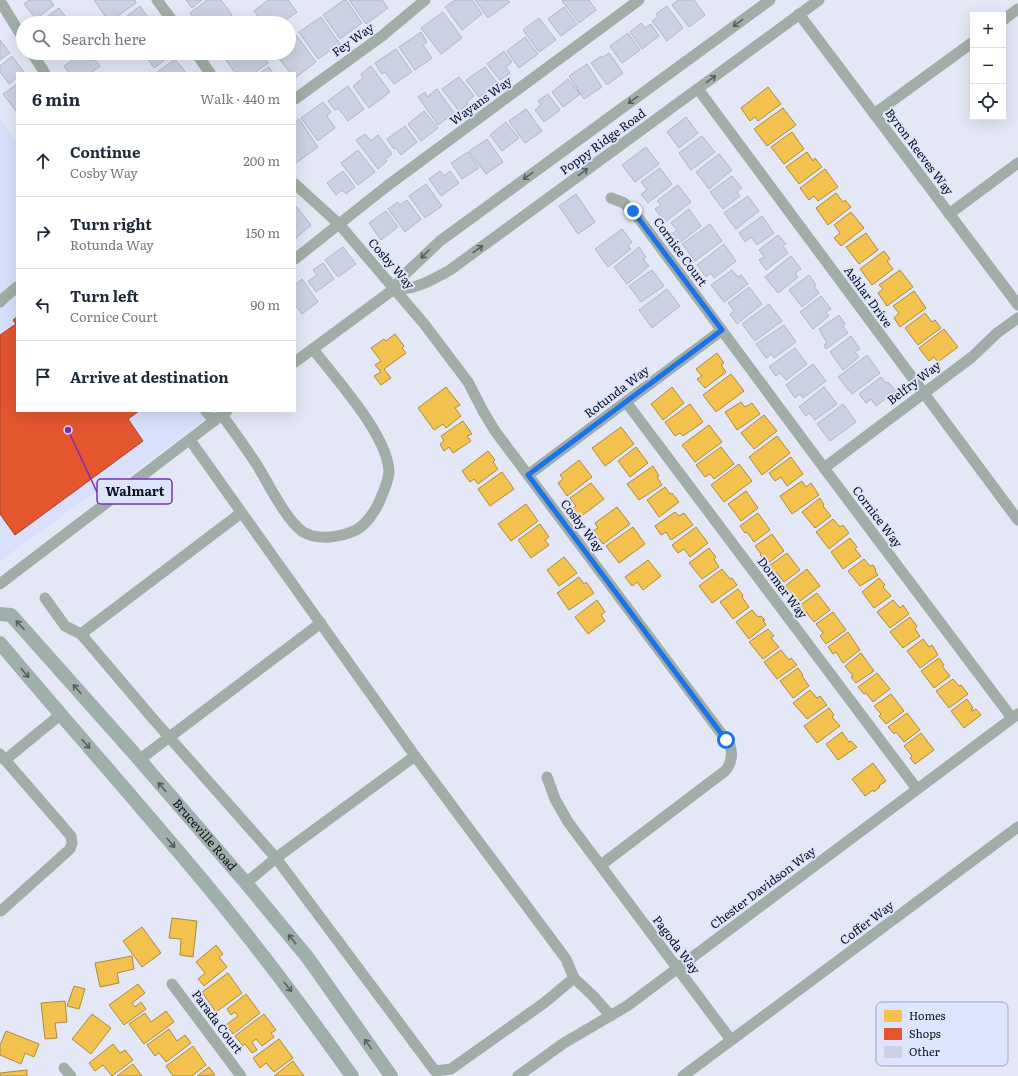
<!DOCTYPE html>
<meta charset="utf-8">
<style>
:root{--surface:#fff;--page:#f2f2f3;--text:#1f2937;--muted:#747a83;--line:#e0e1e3}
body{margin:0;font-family:Literata,serif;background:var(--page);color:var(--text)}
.controls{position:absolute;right:12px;top:12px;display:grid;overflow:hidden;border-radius:0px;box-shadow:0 4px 16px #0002}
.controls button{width:36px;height:36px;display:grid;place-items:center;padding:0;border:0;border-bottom:1px solid var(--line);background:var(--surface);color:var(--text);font:20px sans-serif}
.stop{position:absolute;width:12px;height:12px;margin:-9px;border:3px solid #1a73e8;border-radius:50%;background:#fff}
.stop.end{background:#1a73e8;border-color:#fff;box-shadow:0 1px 4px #0008}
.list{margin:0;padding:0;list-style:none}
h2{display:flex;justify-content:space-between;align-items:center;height:52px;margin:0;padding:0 16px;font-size:17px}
h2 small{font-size:13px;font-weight:400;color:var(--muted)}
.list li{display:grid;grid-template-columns:26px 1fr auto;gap:12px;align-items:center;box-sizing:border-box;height:72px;padding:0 16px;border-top:1px solid var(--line)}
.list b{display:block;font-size:15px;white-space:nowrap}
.list p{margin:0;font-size:13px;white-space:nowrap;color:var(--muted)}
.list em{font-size:13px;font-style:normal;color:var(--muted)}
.icon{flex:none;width:22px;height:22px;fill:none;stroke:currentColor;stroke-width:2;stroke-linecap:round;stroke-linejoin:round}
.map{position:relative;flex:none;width:1018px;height:1076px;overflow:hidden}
.search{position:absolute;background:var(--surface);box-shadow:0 4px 16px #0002;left:16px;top:16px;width:280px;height:44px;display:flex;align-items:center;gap:10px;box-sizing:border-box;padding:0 14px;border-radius:22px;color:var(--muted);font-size:15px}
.panel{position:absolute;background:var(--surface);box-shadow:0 4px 16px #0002;left:16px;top:72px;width:280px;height:340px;border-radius:0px}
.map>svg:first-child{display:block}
</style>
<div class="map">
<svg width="1018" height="1076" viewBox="0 0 1018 1076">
<rect width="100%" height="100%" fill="#e4e8f6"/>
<!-- built -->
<path fill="#d8e0fb" d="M0,118L17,142V411H217L125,478L81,502L0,561Z"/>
<!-- homes -->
<g fill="#f2c14e" stroke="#ac8b3e">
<path d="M768,87L781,104L758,121L755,117L750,121L741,108Z"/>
<path d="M783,108L796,125L767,146L754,129Z"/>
<path d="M792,132L804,149L784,164L771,147Z"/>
<path d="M807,152L813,161L815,158L822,167L799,184L786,167Z"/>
<path d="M825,169L838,187L818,201L814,196L809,200L800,188Z"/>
<path d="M836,193L843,202L845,200L851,207L828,225L816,208Z"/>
<path d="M851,212L864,228L841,246L834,238L840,233L834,225Z"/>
<path d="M866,233L878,250L859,264L846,247Z"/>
<path d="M884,251L890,259L887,261L893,269L872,285L860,269Z"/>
<path d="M900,270L913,287L887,306L878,293L883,289L879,285Z"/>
<path d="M914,291L926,308L900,327L894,318L899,313L893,306Z"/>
<path d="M925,313L932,322L935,320L941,328L918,345L905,328Z"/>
<path d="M944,329L958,347L938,362L934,357L929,361L919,348Z"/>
<path d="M395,334L404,346L402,348L406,353L384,369L391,378L381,385L374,376L381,372L375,365L381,361L371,348L384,339L386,341Z"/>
<path d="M717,353L724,363L721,365L726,372L705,388L697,379L702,376L696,369Z"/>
<path d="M731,374L744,391L716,412L703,395Z"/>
<path d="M446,387L460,405L455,408L461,416L446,428L443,424L434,430L418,408Z"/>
<path d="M672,387L684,403L663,420L651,404Z"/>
<path d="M741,402L745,407L752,403L760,414L737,430L725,412Z"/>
<path d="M690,404L703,422L683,436L680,433L675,436L665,422Z"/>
<path d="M764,415L777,431L754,449L741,433Z"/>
<path d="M463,421L472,434L467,436L471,441L453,453L449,447L444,451L440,444L444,441L441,436Z"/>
<path d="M709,425L722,442L695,462L682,445Z"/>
<path d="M621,427L634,444L605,466L592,448Z"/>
<path d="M777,436L790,453L762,475L749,457Z"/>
<path d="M636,447L648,463L630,477L618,461Z"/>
<path d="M721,447L734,464L714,479L710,474L705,477L696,465Z"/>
<path d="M488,451L495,460L493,462L498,469L478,484L474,479L470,482L462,471Z"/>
<path d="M791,457L803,474L787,486L781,477L775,481L769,473Z"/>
<path d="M579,460L592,477L567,496L558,483L563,479L560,475Z"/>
<path d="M739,464L752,481L724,502L711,485Z"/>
<path d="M653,466L659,476L657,477L662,485L639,500L627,484Z"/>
<path d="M502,472L514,489L490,506L478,489Z"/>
<path d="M802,481L806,487L811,483L819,495L792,514L780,496Z"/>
<path d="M591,483L604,499L579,518L572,509L576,506L570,498Z"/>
<path d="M665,487L670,494L672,493L679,502L659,517L647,500Z"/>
<path d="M746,491L758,508L741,521L728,504Z"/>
<path d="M820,498L824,505L823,506L831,516L815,528L802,512Z"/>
<path d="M526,504L538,521L511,541L498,524Z"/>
<path d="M617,507L630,524L603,544L593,531L598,528L595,523Z"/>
<path d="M675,512L679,516L684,513L693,525L671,540L666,532L661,535L655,526Z"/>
<path d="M758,513L770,530L754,542L747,532L745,533L740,526Z"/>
<path d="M833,519L840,527L843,525L849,533L829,549L816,532Z"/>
<path d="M540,524L549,537L545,540L549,545L531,558L518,540Z"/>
<path d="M633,527L645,544L619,563L606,546Z"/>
<path d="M696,527L708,543L690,557L684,549L678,553L672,545Z"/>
<path d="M772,534L784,551L767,564L760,555L761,554L755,546Z"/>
<path d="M850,538L857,547L855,549L861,556L843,569L831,552Z"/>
<path d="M709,548L716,557L714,559L719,567L702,579L689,563Z"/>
<path d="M787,553L800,570L784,582L776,572L775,573L769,566Z"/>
<path d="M564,557L577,573L559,586L547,570Z"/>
<path d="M864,559L870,566L873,565L876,570L875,571L878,575L860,586L848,571Z"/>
<path d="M648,560L661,576L643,590L637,582L632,586L625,577Z"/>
<path d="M722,569L730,579L732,578L737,585L712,603L699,586Z"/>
<path d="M807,569L820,586L796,604L791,597L793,596L785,586Z"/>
<path d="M579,577L584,584L586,582L594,593L569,610L557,593Z"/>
<path d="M879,578L885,585L883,587L891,596L874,608L862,592Z"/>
<path d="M738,589L743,595L742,597L749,607L733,619L720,602Z"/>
<path d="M817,593L830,610L814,622L806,612L804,613L799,606Z"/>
<path d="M597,600L605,612L601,615L605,621L588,634L575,617Z"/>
<path d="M893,600L900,608L903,605L909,614L890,628L877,612Z"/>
<path d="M752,610L758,617L761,616L765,620H763L766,625L749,639L736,622Z"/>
<path d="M833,612L846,630L826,644L820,636L823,633L816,624Z"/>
<path d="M910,617L917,626L915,629L920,636L903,648L890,632Z"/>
<path d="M768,629L774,636L771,638L779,647L763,659L749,642Z"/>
<path d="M848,632L860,650L843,663L836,652L833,654L828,647Z"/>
<path d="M923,639L929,647L932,645L938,655L920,668L907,651Z"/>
<path d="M781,650L789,660L791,658L797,665L777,679L764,662Z"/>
<path d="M861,653L874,671L856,683L851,677L853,676L845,666Z"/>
<path d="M939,658L944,665L942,666L950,676L934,688L921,671Z"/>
<path d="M798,668L803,675L802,676L809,686L793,698L780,681Z"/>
<path d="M877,673L890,689L873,702L866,693L864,694L858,687Z"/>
<path d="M953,679L959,686L961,685L968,694L949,708L936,691Z"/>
<path d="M810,690L817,698L820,696L827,705L807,719L793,703Z"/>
<path d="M891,694L904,711L886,724L879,716L881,714L874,706Z"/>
<path d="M967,699L973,708L971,709L972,711L976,709L981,715L964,728L951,711Z"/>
<path d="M829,708L834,715L832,717L840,726L817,743L804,726Z"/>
<path d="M907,713L920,730L904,742L896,732L894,734L888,727Z"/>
<path d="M842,732L849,742L851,741L857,747L838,760L826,744Z"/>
<path d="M921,733L934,750L915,764L910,758L912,756L904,746Z"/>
<path d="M873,763L886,781L879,786L880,787L874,792L873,790L865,796L852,779Z"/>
<path d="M172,918L197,921L193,957L180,955L181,939L169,938Z"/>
<path d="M142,927L161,953L142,967L123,941Z"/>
<path d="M216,945L223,954L219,957L227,967L204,986L198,979L205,973L196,962Z"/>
<path d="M132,956L134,969L117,973L119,983L100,987L95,963Z"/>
<path d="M228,973L242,993L216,1012L202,992Z"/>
<path d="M138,984L145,993L132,1003L135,1007L141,1002L146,1009L124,1025L109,1005Z"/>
<path d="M74,986L85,989L79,1009L67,1006Z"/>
<path d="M246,994L260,1013L233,1034L226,1025L238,1016L235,1012L231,1015L227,1009Z"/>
<path d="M65,1001L67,1022L55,1023L57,1038L45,1039L41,1003Z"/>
<path d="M166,1011L174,1022L144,1044L129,1024L145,1013L151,1022Z"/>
<path d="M92,1014L111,1028L91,1054L72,1039Z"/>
<path d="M264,1014L276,1030L271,1033L274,1037L262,1046L256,1039L252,1042L257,1050L252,1053L245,1044L243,1046L235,1036Z"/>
<path d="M169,1029L177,1041L185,1035L191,1043L166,1062L159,1053L155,1056L147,1045Z"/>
<path d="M6,1031L39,1044L34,1057L25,1053L21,1064L0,1055V1045Z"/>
<path d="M279,1039L293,1058L274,1072L266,1063L260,1068L253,1058Z"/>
<path d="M113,1044L120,1053L125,1050L133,1060L112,1076L103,1065L95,1071L89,1063Z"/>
<path d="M193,1046L206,1065L192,1076H173L166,1066Z"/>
<path d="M293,1061L304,1076H274Z"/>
<path d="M133,1064L142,1076H117Z"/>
<path d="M209,1067L215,1075L197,1076Z"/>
<path d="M27,1070V1076H0V1073Z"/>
</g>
<!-- shops -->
<path fill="#e4572e" stroke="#a34128" d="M17,317V411H139L128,419L143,441L15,535L0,514V335L16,324L13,320Z"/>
<!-- building -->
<g fill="#cbd0e3" stroke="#b3b6c4">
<path d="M29,0H50L54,5L36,19L24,4Z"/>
<path d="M94,0H135L136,3L109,22Z"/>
<path d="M186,0H202L192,8Z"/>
<path d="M207,0H221L232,15L221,23H197L190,13Z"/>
<path d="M268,0H288L297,12L282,23H263L254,11Z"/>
<path d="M344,0H346L362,23L340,39L323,15Z"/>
<path d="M349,0H382L388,8L366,24Z"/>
<path d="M455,0H472L482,14L462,30L445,7Z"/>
<path d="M475,0H508L510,2L488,18Z"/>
<path d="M563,0H589L596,10L579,23L562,1Z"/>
<path d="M678,0H694L705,15L689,27L672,5Z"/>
<path d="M140,6L152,23H118Z"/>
<path d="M667,6L683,28L667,41L652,21L658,17L656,14Z"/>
<path d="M564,7L577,24L561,36L548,19Z"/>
<path d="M59,8L70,23H39Z"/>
<path d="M443,12L462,38L441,54L421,28Z"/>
<path d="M238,16L242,22L239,23H227Z"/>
<path d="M321,17L340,44L318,59L299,32Z"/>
<path d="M539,18L556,40L539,52L523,30Z"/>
<path d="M641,23L645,28L651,24L659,36L642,49L630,32Z"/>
<path d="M421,32L427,42L423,45L432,58L415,70L399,47Z"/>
<path d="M628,33L640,50L622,63L610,46Z"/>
<path d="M296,35L316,62L295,78V73H290L275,53H289V40Z"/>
<path d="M525,37L538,54L519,68L507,51Z"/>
<path d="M0,40L10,53L0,60Z"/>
<path d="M396,49L412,72L394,84L385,72L382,74L375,63Z"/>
<path d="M504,51L512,62L506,67L510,73L500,80L487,64Z"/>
<path d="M60,53H74L65,60Z"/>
<path d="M82,53H90L100,66L91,73H69L64,66Z"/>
<path d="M144,53H174L154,68Z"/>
<path d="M236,53H261L268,63L254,73H235L226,60Z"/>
<path d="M609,53L623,73L607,85L591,63L601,56L602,58Z"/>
<path d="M12,56L24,72L17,73V78L9,84L0,72V66Z"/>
<path d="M175,59L186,73H156Z"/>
<path d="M587,64L602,87L584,99L569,76Z"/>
<path d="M371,66L390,92L369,108L353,86L363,78L361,74Z"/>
<path d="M269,67L273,73H260Z"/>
<path d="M485,67L498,84L479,97L466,80Z"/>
<path d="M459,77L474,96L467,102L468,104L459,111L442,89Z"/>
<path d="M568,79L580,94L563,107L552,92Z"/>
<path d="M17,84V110L16,111L3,94Z"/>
<path d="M348,86L364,109L348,121L338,108L335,110L328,101Z"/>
<path d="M437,89L454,113L438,125L418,97L425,92L427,97Z"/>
<path d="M548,94L560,110L544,122L535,110L541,105L538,101Z"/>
<path d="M323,102L331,112L327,116L335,128L318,141L301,118Z"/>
<path d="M526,109L542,131L525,143L509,121Z"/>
<path d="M424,111L438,128L421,141L408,124Z"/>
<path d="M686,117L698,133L679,148L667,132Z"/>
<path d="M299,119L318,147L296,163L295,161V122Z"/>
<path d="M506,122L519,138L502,151L490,135Z"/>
<path d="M405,126L417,142L401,155L395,147L394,149L387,139Z"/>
<path d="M365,134L371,141L378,135L392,154L385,159L387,161L378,169L356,140Z"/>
<path d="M702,136L715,152L691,170L679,153Z"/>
<path d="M487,139L503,162L486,174L469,151Z"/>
<path d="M646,147L659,164L635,182L622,165Z"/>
<path d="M358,150L375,172L358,185L341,163Z"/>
<path d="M468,152L479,168L462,179L451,163Z"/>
<path d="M719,154L732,170L709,189L696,172Z"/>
<path d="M660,168L672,184L648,203L641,194L647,190L641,182Z"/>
<path d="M343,171L355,187L346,194L342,190L336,195L327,183Z"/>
<path d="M440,171L444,176L450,171L459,183L441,196L429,179Z"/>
<path d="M732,176L742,188L737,192L740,196L723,209L710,192Z"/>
<path d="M426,184L442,206L425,218L409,196Z"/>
<path d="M678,185L691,202L665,222L655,209L661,205L657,201Z"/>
<path d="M576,194L595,222L578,234L559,206Z"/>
<path d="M748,196L759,211L736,229L724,213Z"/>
<path d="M407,200L421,219L405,232L388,209L398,202L400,205Z"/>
<path d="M295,205L311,225L295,239Z"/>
<path d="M689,209L701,226L678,244L671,235L677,230L671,223Z"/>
<path d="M386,211L398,227L381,240L369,223Z"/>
<path d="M762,216L774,233L757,245L751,237L745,242L739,233Z"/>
<path d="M710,224L722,241L695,261L682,244Z"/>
<path d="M622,229L632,242L628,246L631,249L608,267L595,249Z"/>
<path d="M778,235L786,244L783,246L788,253L766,270L759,260L764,257L759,250Z"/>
<path d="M724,244L736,261L714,278L711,273L706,277L697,265Z"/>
<path d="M343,247L356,264L338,277L325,260Z"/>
<path d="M639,247L646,257L643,259L649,266L627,284L614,267Z"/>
<path d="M791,256L801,269L795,273L798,277L778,293L765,277Z"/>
<path d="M323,263L334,279L316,292L308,281L317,275L313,270Z"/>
<path d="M652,270L664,286L641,302L629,286Z"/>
<path d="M732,270L738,277L741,275L748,284L724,302L711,285Z"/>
<path d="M809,275L816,285L814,286L819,293L802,307L789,290Z"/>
<path d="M302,279L318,302L302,314L295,305V285Z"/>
<path d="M749,287L762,304L737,324L730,314L734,311L728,303Z"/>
<path d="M667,289L680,306L652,328L639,310Z"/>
<path d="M821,296L831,309L826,312L829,316L813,329L800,312Z"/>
<path d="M769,304L782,321L755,341L742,324Z"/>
<path d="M839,315L845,324L843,326L848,333L826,349L824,345L827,343L819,329Z"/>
<path d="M784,325L796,342L774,358L771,354L766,358L756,344Z"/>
<path d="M851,336L860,349L855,352L859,357L843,370L830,352Z"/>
<path d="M795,348L807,364L786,380L780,373L776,376L769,367Z"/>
<path d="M867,355L880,373L852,394L838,377Z"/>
<path d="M813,364L826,381L803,398L800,394L795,398L786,385Z"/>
<path d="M881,377L886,383L888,382L896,391L876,406L871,399L866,403L859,394Z"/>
<path d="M824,387L837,404L815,420L809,413L806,416L799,407Z"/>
<path d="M843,404L856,422L830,441L817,424Z"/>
</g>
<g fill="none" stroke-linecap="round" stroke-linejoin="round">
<!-- minor -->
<g stroke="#a1aea7" stroke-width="11">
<path d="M157,0L174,23"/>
<path d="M0,1L23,38"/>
<path d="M799,14L1018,305"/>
<path d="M1003,20L1018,9"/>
<path d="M32,53L45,73"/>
<path d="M196,53L210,73"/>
<path d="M698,89L1018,520"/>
<path d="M295,99L382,36L425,0"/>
<path d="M874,114L973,42"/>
<path d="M295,184L339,224L425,325L468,382L483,411L495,431L730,745C733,755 732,763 725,771L601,865"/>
<path d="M611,198L624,203L637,216L824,468L1012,718"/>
<path d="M949,214L1018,163"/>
<path d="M295,259L387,186L639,0"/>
<path d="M394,289C415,290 432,280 450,270L819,0"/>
<path d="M0,302L5,297L17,287"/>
<path d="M295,362L394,289L402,277L440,241L770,0"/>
<path d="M626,402L917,789"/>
<path d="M206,411L214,421"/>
<path d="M222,415C234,432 246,448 257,465C268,483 286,520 303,532C319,541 341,537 356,530C366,525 376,510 380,500C384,491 389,480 389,471C387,434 335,378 313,349"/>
<path d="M824,468L972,357L997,333L1018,318"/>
<path d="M528,475L722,330"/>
<path d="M0,584L227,411"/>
<path d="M45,598L65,626L81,634L154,720L276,858L435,1071L451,1069L544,1003L574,978L566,959L415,756L190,440"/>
<path d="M81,634L241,513"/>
<path d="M0,754L71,836L72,843L70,849L1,911L0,910"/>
<path d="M5,760L60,715"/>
<path d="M139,760L321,623"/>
<path d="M547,777L555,799L568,822L731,1040"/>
<path d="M246,883L276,858L415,756"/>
<path d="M574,978L593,996L611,1016"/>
<path d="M172,984L241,1076"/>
<path d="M64,1068L71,1076"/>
<path d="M518,1076L564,1043L627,1006L1018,714"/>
<path d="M683,1076L1018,827"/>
</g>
<!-- major -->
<g stroke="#9fafab" stroke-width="14">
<path id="s1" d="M0,614L11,615L131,750L246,883L308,958L391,1076"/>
<path d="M0,643C62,717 126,789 188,863C246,931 300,1003 352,1076"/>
</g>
</g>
<!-- one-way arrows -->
<defs><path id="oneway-shaft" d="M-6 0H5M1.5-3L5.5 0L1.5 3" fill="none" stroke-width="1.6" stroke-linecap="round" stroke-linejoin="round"/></defs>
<g stroke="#565e60">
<use href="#oneway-shaft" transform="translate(738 23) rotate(144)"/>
<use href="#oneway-shaft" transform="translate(711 79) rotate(-36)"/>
<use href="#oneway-shaft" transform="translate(633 100) rotate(144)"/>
<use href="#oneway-shaft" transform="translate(583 172) rotate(-36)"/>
<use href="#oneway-shaft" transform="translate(528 176) rotate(144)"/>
<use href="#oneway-shaft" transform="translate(478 249) rotate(-36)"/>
<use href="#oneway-shaft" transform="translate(425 254) rotate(135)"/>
</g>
<g stroke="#545e62">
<use href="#oneway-shaft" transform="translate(20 625) rotate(-132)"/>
<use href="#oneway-shaft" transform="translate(25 673) rotate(50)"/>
<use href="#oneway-shaft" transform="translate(77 689) rotate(-132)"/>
<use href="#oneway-shaft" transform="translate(86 744) rotate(49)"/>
<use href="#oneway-shaft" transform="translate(162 787) rotate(-131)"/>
<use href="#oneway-shaft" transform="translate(171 843) rotate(49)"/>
<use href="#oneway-shaft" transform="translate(292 939) rotate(-129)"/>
<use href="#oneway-shaft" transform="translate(288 987) rotate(51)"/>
<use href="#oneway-shaft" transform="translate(368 1044) rotate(-125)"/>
</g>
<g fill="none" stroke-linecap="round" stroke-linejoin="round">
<!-- route -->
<path stroke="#1a73e8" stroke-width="5" d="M633,211L722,330L528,475L726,740"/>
</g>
<g text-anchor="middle" stroke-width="4" stroke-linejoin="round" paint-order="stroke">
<!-- street labels -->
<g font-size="12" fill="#0a0d1a" stroke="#dde4fd">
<text transform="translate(353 40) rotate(-36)" y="4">Fey Way</text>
<text transform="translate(481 101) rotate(-36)" y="4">Wayans Way</text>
<text transform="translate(603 142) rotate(-36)" y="4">Poppy Ridge Road</text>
<text transform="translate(919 152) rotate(53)" y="4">Byron Reeves Way</text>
<text transform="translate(680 252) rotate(54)" y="4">Cornice Court</text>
<text transform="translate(391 264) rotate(49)" y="4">Cosby Way</text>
<text transform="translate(868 297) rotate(54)" y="4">Ashlar Drive</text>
<text transform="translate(914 383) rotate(-37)" y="4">Belfry Way</text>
<text transform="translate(617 392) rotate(-37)" y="4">Rotunda Way</text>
<text transform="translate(877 517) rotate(53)" y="4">Cornice Way</text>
<text transform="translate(582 526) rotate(53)" y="4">Cosby Way</text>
<text transform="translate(782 588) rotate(53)" y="4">Dormer Way</text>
<text dy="4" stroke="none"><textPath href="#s1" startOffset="304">Bruceville Road</textPath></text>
<text transform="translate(763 888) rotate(-37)" y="4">Chester Davidson Way</text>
<text transform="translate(867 923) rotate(-37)" y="4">Coffer Way</text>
<text transform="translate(676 945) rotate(53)" y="4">Pagoda Way</text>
<text transform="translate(217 1022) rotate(53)" y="4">Parada Court</text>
</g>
</g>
<!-- legend -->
<rect x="876" y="1002" width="132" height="64" rx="6" fill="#dde4fd" stroke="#9ea4b9" stroke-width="1"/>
<rect x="884" y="1010" width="18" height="12" fill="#f2c14e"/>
<rect x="884" y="1028" width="18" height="12" fill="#e4572e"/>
<rect x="884" y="1046" width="18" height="12" fill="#cbd0e3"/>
<g font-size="11" fill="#0a0d1a">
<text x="909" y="1020">Homes</text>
<text x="909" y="1038">Shops</text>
<text x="909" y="1056">Other</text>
</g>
<!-- callouts -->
<path fill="none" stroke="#7b2cbf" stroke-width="1.5" d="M68 430L97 492"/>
<circle fill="#7b2cbf" stroke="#dde4fd" stroke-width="1.5" cx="68" cy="430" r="4"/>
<rect fill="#dde4fd" stroke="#7b2cbf" stroke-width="1.5" x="97" y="479" width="75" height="25" rx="4"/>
<g font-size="13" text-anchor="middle" font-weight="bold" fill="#0a0d1a">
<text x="135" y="496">Walmart</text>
</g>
</svg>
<div class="controls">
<button>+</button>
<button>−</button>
<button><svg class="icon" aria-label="locate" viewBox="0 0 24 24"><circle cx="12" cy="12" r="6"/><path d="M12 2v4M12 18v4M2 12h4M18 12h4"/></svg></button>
</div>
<div class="stop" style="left:726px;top:740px"></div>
<div class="stop end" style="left:633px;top:211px"></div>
<div class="search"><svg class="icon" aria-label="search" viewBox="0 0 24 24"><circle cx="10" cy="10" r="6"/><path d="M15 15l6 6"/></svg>Search here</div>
<section class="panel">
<h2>6 min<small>Walk · 440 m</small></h2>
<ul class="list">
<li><svg class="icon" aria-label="ahead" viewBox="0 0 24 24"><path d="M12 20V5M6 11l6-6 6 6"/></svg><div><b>Continue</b><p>Cosby Way</p></div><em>200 m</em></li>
<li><svg class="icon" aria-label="right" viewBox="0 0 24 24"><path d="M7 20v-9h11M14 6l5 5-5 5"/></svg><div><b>Turn right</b><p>Rotunda Way</p></div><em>150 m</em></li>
<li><svg class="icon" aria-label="left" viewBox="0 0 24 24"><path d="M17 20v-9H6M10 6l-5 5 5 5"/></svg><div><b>Turn left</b><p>Cornice Court</p></div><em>90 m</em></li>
<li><svg class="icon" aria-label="arrive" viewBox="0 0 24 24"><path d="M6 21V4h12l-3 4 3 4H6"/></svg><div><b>Arrive at destination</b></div></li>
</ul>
</section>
</div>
